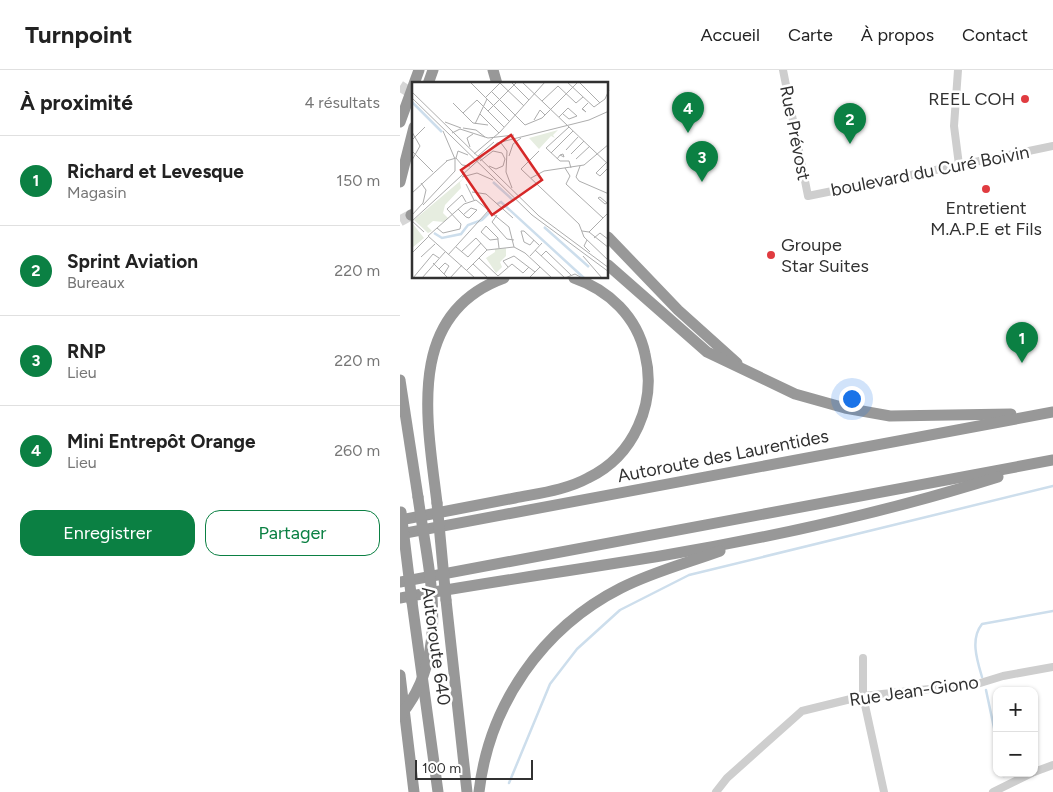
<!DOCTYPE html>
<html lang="fr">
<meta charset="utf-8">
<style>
:root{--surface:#fff;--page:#f6f6f6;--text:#222;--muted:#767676;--line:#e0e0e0;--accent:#0b8043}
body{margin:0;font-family:Figtree,sans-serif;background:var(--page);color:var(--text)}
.controls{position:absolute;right:15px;bottom:15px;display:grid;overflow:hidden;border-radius:10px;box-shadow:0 1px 4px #0004}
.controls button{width:45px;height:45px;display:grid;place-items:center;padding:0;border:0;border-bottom:1px solid var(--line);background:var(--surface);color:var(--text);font:25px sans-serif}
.scale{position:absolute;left:15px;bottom:12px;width:118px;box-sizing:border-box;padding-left:5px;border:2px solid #313131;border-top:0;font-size:14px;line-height:18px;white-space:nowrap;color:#313131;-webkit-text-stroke:4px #fff;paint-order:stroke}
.you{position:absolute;left:451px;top:328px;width:18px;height:18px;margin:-12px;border:4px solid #fff;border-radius:50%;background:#1a73e8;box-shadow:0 0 0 8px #1a73e833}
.badge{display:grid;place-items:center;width:32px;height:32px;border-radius:50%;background:var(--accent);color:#fff;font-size:16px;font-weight:700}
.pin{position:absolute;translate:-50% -41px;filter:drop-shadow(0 1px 2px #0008)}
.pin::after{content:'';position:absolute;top:26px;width:18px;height:15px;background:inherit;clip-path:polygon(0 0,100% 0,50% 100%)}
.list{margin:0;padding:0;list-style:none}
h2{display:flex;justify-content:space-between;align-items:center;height:65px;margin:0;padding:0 20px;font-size:21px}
h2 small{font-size:16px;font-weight:400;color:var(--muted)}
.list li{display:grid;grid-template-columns:32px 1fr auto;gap:15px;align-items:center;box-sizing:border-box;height:90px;padding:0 20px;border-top:1px solid var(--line)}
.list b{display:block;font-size:19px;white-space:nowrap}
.list p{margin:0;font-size:16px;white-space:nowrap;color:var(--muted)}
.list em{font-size:16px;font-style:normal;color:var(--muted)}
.actions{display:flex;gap:10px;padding:15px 20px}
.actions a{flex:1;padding:11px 0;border:1px solid var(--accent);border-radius:15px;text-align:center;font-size:18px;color:var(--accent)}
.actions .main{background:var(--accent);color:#fff}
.map{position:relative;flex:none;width:653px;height:722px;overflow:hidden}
header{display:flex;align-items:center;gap:30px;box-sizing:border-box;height:70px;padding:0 25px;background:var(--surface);border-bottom:1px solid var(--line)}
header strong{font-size:24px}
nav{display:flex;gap:28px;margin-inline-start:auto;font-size:18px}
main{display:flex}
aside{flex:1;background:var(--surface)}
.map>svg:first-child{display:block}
</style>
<header>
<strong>Turnpoint</strong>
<nav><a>Accueil</a><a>Carte</a><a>À propos</a><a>Contact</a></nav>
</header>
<main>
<aside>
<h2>À proximité<small>4 résultats</small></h2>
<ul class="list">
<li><span class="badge">1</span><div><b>Richard et Levesque</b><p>Magasin</p></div><em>150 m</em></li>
<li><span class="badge">2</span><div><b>Sprint Aviation</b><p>Bureaux</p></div><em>220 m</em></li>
<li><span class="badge">3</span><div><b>RNP</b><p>Lieu</p></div><em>220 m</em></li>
<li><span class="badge">4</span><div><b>Mini Entrepôt Orange</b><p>Lieu</p></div><em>260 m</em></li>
</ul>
<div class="actions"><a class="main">Enregistrer</a><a>Partager</a></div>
</aside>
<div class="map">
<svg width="653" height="722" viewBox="0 0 653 722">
<rect width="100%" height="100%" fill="#fff"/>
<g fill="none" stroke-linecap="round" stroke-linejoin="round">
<!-- stream -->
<g stroke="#cddeec" stroke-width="2.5">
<path d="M582,607C577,590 570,569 582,554L653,541"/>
<path d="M586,620L597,672"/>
<path d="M603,703L604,706"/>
<path d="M109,713L150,614L177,579L220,540L289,505L653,416"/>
</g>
<!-- highway-tunnel -->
<g stroke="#d6d6d6" stroke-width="11" stroke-dasharray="11 5.5" stroke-linecap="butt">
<path d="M0,16L14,25"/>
<path d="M0,151L11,145"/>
</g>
<!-- minor -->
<g stroke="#cecece" stroke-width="8">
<path d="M383,0L408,126L653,76"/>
<path d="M558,0L554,56L559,95"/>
<path d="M463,588V626L484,722"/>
<path d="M634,702L653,695"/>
<path d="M316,722L327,708L402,641L463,626L577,614L603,606L653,597"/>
<path d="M593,722L632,703"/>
</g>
<!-- highway -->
<g stroke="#989898" stroke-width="11">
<path d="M93,0L97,14"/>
<path d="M28,14L33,0"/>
<path d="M0,52L19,0"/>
<path d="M0,112L14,57"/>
<path d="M11,145L14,144"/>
<path d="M208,167L278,240L337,293"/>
<path d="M208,195L307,282L395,324L445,338L490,346L611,344"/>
<path d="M0,310L18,427"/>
<path d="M37,433C27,350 5,244 104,208"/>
<path d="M0,450C38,443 77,435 115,428C140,423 166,420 188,408C234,386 257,333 245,284C237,247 209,220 174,208"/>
<path d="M0,464L653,342"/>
<path d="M0,512L653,390"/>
<path d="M0,528C88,512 177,500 266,485C378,466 490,441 598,407"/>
<path d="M46,530L67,722"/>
<path d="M12,532L38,722"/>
<path d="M0,605L14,722"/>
<path d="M79,722C89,635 142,558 221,518C252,502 287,493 320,481"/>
</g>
<!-- highway-bridge -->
<g stroke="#989898" stroke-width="11">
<path d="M37,433L46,530"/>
<path d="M1,442L12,532"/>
<path d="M0,646C53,583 28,501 18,427"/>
</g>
</g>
<!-- markers -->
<g fill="#e03b40" stroke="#fff" stroke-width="2">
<circle cx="625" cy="29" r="5"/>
<circle cx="586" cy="119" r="5"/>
<circle cx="371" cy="185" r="5"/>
</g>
<g text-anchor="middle" stroke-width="5" stroke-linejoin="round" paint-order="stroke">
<!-- poi labels -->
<g font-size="18" fill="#313131" stroke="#fff" text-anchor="end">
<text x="615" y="35">REEL COH</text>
<text x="586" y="144" text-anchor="middle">Entretient<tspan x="586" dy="21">M.A.P.E et Fils</tspan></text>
<text x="381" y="181" text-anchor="start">Groupe<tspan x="381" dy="21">Star Suites</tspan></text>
</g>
<!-- street labels -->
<g font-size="18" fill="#313131" stroke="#fff">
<text transform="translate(395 63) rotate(79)" y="6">Rue Prévost</text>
<text transform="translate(530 101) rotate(-11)" y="6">boulevard du Curé Boivin</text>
<text transform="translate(323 386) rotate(-11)" y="6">Autoroute des Laurentides</text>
<text transform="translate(36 576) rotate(82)" y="6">Autoroute 640</text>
<text transform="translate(514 621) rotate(-8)" y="6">Rue Jean-Giono</text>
</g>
</g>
<!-- overview -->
<g transform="translate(12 12)">
<rect width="196" height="196" fill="#fff"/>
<path d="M146,48L141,53L143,56L139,54L127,67L117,56ZM53,95L48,100L49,106L33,123L31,131L36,136L32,140L21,139L15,144L20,149L16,151L2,138ZM1,142L12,156L0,166V143ZM94,166V174L88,180L90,185L84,191L74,176L71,178L83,170V167Z" fill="#e6ede0"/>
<path d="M30,115L35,119L24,130L27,133L22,138L15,130Z" fill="#e6ede0"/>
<path fill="none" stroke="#cddeec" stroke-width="2.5" d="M0,20L30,50M81,100L102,119M85,122L89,120L172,196M132,145L177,185M22,151L30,156L49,152L56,143L70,138L78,130"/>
<path fill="none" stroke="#adadad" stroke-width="1" d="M58,0L97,39M99,0L117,18M110,0L180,67M155,0L182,25L193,17L197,8M167,0L188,21M88,1L112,24M0,10L127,134L197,186M80,10L113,43M74,15L89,0M0,16L120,133L197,190M130,19L146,4L164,21L171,15M41,21L61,41L76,43M171,27L174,30L170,27L176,21M76,29L105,0M51,31L65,18L92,45M68,32L87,51M147,35L156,26L165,34L157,37L151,32M122,38L128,28L133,33M33,40L49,46M63,42L75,17M113,43L130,36L166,0M157,45L134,66L148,79H157L159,86M51,46L64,48L73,55M0,50L8,64L0,78M40,51L48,47L76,56L102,53M0,58L13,45M89,61L95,69L94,90L100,106M58,65L55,56L61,52M180,67L197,83M154,68L166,55M0,69L21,90M127,69L109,87L167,142L172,155L197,179M139,71L161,49M62,72L88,50L133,0M159,72L172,59M66,74L82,60M97,74L101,62L109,56M44,76L50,83L58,84M145,77L148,73L152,75L151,72L148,73M164,77L178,64M34,79L44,76L46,69L56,73M68,79L81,69L90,71L93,77L91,84L84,87L77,84M194,81L184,91L188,94L197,85M168,84L164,95L167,99L197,112M153,86L158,94L154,102L191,136M50,95L65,91L81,98M119,96L132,89L172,83L197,62M9,101L14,108L11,121M54,102L62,118M60,110L74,112L101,136M0,111L35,79M188,115L195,121L193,122L186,116ZM11,123L43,89V77L31,49M46,127L54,135L57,136L65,128L59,126L51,133M0,133L11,121M85,133L80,140L95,157L102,158M0,139L12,150M0,139L85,61L177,38L197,29M25,146L31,151L48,147L49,142L35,127L50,113L54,120M170,149L177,150L197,166M177,150L197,130M16,154L52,122L64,118L97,145L102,165M16,154L63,196M182,156L188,151L197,158M86,157L78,158L69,150L74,144L86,156V158L87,166M122,158L118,163L112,160L109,149H112L127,163M175,158L172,164L178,170M44,165L56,175L69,161M123,168L153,196M49,170L64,156L75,168M0,171L16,155M36,173L77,128M118,174L130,161M129,174L134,169L159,193M171,174L190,196M9,175L23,162M67,176L86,194L100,182L111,191L117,185M21,181L36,196M61,182L76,196M96,185L91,179L102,174L123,190M27,187L33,181L37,184L32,192M55,188L75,168L102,165L113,171L140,196M1,196L21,172L27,176M10,196L33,170M38,196L50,183M117,196L128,185M153,196L163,192L170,196"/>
<path fill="#d62828" fill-opacity="0.15" stroke="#d62828" stroke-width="2.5" d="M99,53L130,98L80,133L49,88Z"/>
<rect width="196" height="196" fill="none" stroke="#313131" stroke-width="2.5"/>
</g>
</svg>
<div class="controls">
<button>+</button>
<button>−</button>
</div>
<div class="scale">100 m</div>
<div class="you"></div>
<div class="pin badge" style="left:622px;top:293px">1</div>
<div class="pin badge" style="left:450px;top:74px">2</div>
<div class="pin badge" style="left:302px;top:112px">3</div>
<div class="pin badge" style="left:288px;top:63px">4</div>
</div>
</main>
